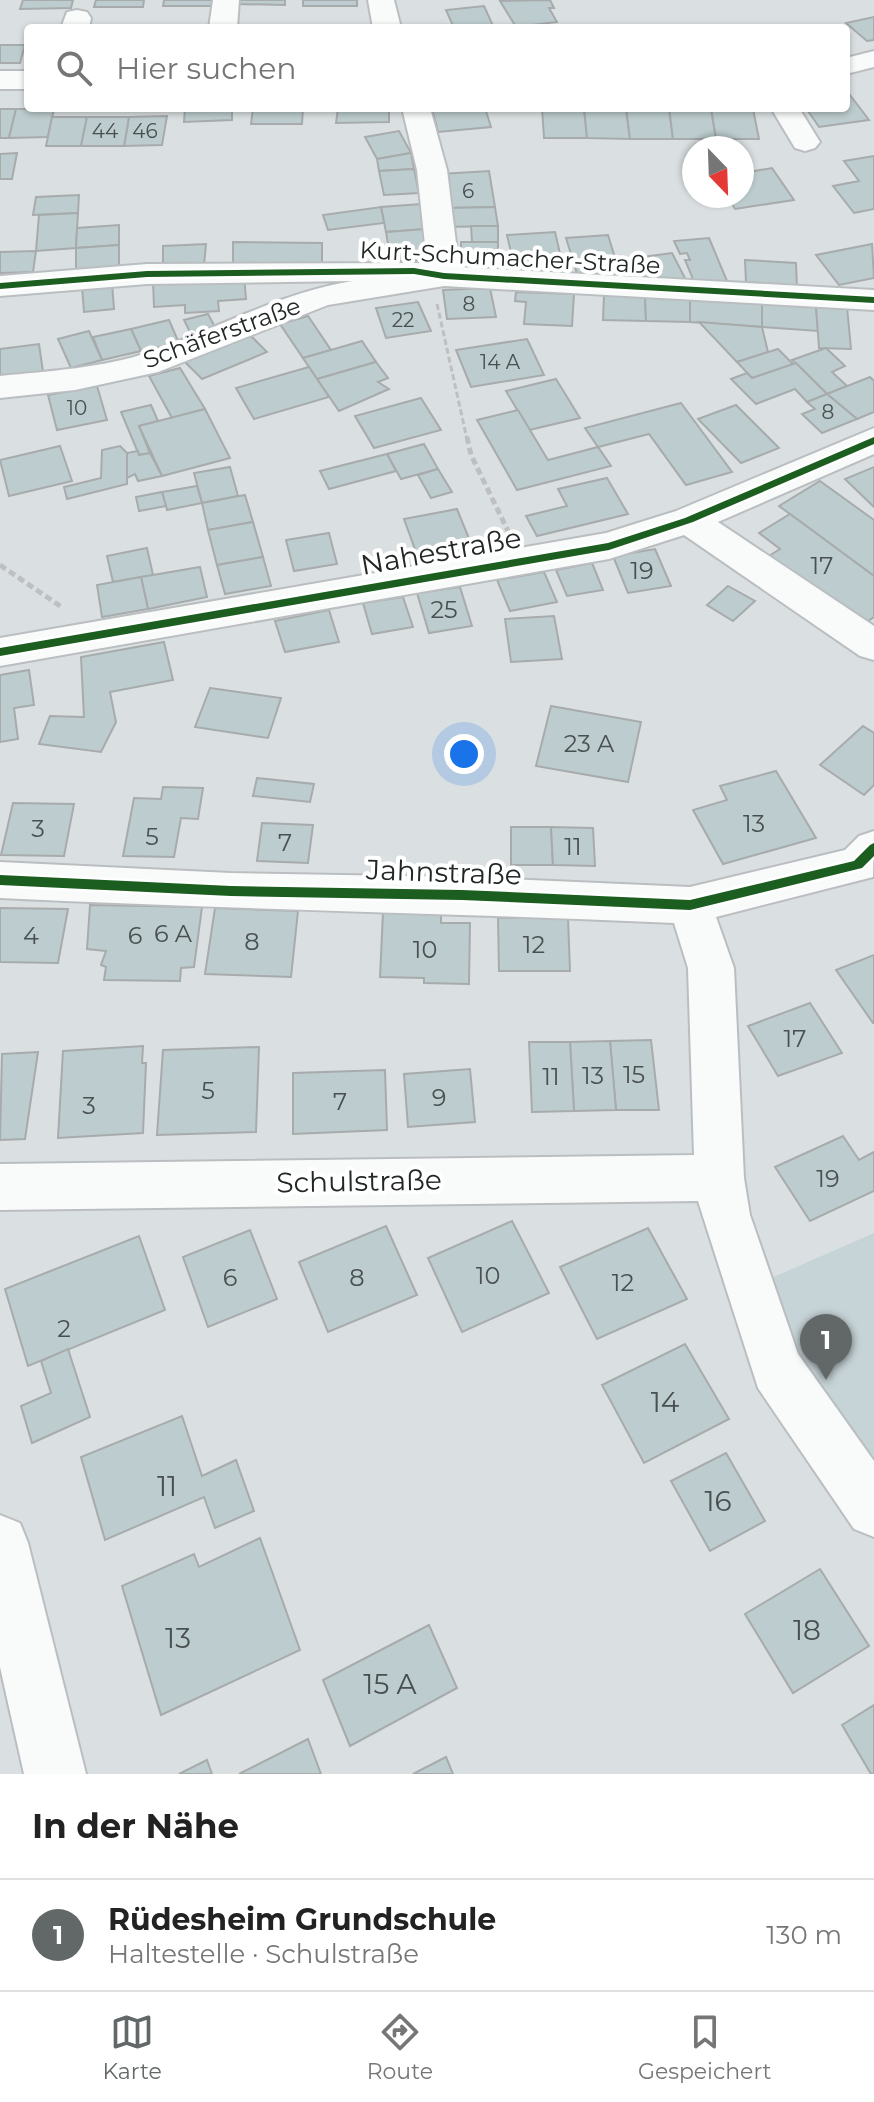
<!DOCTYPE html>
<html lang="de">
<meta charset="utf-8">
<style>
:root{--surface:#fff;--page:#f2f2f2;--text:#222;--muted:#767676;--line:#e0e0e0;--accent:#626768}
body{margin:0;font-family:Montserrat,sans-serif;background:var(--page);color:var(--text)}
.compass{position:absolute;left:682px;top:136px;width:72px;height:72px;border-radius:50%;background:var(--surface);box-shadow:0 2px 6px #0004;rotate:157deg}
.you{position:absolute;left:464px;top:754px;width:28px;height:28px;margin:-20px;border:6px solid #fff;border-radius:50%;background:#1a73e8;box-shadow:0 0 0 12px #1a73e833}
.badge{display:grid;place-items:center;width:52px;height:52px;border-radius:50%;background:var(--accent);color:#fff;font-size:26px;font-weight:700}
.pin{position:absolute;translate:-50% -66px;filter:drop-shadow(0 2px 4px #0008)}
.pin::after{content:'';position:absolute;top:42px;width:28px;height:24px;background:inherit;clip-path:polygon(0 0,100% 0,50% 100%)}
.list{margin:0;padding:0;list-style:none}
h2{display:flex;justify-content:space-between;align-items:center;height:104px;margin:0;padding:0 32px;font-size:34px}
h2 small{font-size:26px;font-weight:400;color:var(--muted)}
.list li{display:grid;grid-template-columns:52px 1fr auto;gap:24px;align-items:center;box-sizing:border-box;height:112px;padding:0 32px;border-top:2px solid var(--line)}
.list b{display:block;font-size:30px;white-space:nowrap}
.list p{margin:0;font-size:26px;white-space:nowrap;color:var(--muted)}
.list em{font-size:26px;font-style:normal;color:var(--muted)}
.icon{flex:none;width:44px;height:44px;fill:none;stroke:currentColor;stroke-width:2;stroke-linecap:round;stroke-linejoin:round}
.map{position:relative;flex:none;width:874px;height:1774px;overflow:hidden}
.search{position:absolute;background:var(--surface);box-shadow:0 2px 6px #0004;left:24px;right:24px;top:24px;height:88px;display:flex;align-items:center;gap:20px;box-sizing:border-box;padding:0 28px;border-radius:8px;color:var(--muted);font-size:30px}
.sheet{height:216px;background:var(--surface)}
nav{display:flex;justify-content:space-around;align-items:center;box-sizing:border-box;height:112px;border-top:2px solid var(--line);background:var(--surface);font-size:22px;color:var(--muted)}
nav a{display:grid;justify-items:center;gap:4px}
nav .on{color:var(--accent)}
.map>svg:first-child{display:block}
</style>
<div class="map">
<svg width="874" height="1774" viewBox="0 0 874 1774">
<rect width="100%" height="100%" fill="#dae0e1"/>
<!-- built -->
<path fill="#c6d3d7" d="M874,1233V1485L844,1443L760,1283Z"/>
<!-- building -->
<g fill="#bdccce" stroke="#a7abac" stroke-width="2">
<path d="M23,0H73L71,8L20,9Z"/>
<path d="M96,0H144L143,7H94Z"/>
<path d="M164,0H219L218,6H163Z"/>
<path d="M238,0H285V5L237,4Z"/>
<rect x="303" y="0" width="54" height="6"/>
<path d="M550,0L554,8H549L557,22L516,27L500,1Z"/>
<path d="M484,6L494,28H454L446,10Z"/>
<path d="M874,17V40L867,41L846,23Z"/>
<path d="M0,45H25L20,63H0Z"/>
<path d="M850,95L869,120L819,127L806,108H846V96Z"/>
<path d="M185,108H232V120L184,122Z"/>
<path d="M253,108H303L302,124H251Z"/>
<path d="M338,108H389V122L336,123Z"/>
<path d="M432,108H485L491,127L438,132Z"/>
<path d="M542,108H584L587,138H544Z"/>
<path d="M584,108H626L630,139L587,138Z"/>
<path d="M626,108H669L673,139H630Z"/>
<path d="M669,108H711L716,139H673Z"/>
<path d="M711,108L753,109L759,139H716Z"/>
<path d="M0,109H16L9,138H0Z"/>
<path d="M16,109H54L48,137L9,138Z"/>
<path d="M167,116L162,145L124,146L129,117Z"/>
<path d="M52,117H87L81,146H46Z"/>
<path d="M87,117H129L124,146H81Z"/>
<path d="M399,131L411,153L377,159L365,137Z"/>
<path d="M17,153L12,179H0V154Z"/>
<path d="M411,153L414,169L379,171L377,159Z"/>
<path d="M874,156V209L854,213L833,186L859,181L844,161Z"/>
<path d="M772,168L794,200L735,209L727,196H742V180L748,179L743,173Z"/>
<path d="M414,169L419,193L384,195L379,171Z"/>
<path d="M489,171L495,207L447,208L441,174Z"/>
<path d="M79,195L78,213L33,215L36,197Z"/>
<path d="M421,204L426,229L386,232L381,207Z"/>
<path d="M381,207L384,223L328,230L323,215Z"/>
<path d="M495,207L498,226L443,227L447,208Z"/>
<path d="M78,213L76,248L36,251L39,215Z"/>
<path d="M119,225V245L76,248L77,228Z"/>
<path d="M471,226H498V242H472Z"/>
<path d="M426,229L432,259L391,262L386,232Z"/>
<path d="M555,232L562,262L514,265L507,235Z"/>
<path d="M608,235L620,274L578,277L566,238Z"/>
<path d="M709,238L727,281L695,284L685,260H690L687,253L680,254L674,241Z"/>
<path d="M233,242L322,243V263H233Z"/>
<path d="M461,242H498V257L468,256V251H461Z"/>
<path d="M206,244L204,265L163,266V246Z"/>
<path d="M872,244L874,278L839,285L816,255Z"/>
<path d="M119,245V267L76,270V248Z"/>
<path d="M36,251L33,272L0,273V252Z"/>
<path d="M672,253L687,282L630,279L631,270L649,269L642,257Z"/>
<path d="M457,256L503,257V270L456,269Z"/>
<path d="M745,260L796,263L797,289L764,288V283L746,282Z"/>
<path d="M244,275L246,299L218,301L219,311L185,313V305L154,307L153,282Z"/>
<path d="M112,283L114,309L84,312L82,287Z"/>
<path d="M490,288L496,317L447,319L443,290Z"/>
<path d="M516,292L574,294L572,326L524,324L526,302L515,301Z"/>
<path d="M604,294L645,297L646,321L603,320Z"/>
<path d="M645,297L690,299V322L646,321Z"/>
<path d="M690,299L762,302V327L690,322Z"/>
<path d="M418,302L431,331L386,338L376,308Z"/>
<path d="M762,302L816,306L818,331L762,327Z"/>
<path d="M816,306L847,307L851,349L819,348Z"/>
<path d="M208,314L215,327L191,334L184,320Z"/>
<path d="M308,316L331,350L303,358L280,324Z"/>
<path d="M169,320L179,343L141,351L131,329Z"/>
<path d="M699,322L762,327L768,352L737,362Z"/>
<path d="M131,329L141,351L102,360L93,337Z"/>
<path d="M89,331L102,360L71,368L58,339Z"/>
<path d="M250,335L267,352L202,379L185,362Z"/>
<path d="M527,339L544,375L471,387L456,350Z"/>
<path d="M362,341L376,362L317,379L303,358Z"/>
<path d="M39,344L43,372L0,378V349Z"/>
<path d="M826,348L845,366L832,372L847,386L827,394L792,360Z"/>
<path d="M778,349L794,365L752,378L737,362Z"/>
<path d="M376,362L388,378L378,382L389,389L339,411L317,379Z"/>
<path d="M796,363L827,394L807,402L795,389L756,404L731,379L747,373L752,378Z"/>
<path d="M309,367L329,397L254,419L236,388Z"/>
<path d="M180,368L205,409L172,418L149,376Z"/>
<path d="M870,377L874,381V412L857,419L827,394Z"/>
<path d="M556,379L580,418L529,430L506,391Z"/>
<path d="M97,386L107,420L57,430L48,395Z"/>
<path d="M827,394L857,419L822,433L802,414L815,409L807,402Z"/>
<path d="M421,398L441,430L374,448L355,416Z"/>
<path d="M681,403L732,472L686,485L649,434L598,447L585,428Z"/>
<path d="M151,405L158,421L139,426L150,453L139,455L121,412Z"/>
<path d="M736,405L779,448L741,463L698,419Z"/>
<path d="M205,409L230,458L162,476L139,426Z"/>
<path d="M518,410L548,460L598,447L611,466L517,490L477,420Z"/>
<path d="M424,444L438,469L401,479L387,454Z"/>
<path d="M60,446L72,481L9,496L0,460Z"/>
<path d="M120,446L127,453V484L67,499L64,487L101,478L102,450Z"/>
<path d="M138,451L139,455L150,453L162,476L138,481L135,474L127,478V453Z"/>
<path d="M387,454L396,471L329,489L320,471Z"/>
<path d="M230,467L238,496L202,503L194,473Z"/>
<path d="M874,467V507L845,479Z"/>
<path d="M438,469L452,492L431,498L418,475Z"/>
<path d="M607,478L628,514L537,536L526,516L567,506L558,489Z"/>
<path d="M820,481L874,520V576L779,506Z"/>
<path d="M197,486L202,503L167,510L162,492Z"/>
<path d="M162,492L166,506L139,511L136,497Z"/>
<path d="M245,495L253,522L208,530L202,503Z"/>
<path d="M457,509L470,541L416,552L404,519Z"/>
<path d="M790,514L874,576V617L862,625L769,556L780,549L759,533Z"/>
<path d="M253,522L263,557L217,565L208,530Z"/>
<path d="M329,533L337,564L294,571L286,540Z"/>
<path d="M147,548L153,575L113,582L107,556Z"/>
<path d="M655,549L671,586L628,593L613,556Z"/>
<path d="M263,557L271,586L225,594L217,565Z"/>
<path d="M592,563L603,590L567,596L556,570Z"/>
<path d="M200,567L207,597L148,609L141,577Z"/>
<path d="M544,572L557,602L510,611L497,580Z"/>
<path d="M141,577L148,609L102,617L97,585Z"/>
<path d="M728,586L755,601L733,621L707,605Z"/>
<path d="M460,587L472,626L429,633L417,593Z"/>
<path d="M403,597L413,627L372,634L363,603Z"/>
<path d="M329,610L339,642L285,652L275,621Z"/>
<path d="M554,616L562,659L511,662L505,619Z"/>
<path d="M164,642L173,680L110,692L116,722L101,752L39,744L50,716L84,717L81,657Z"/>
<path d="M29,670L34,705L14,708L18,739L0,742V675Z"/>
<path d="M210,688L281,698L268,738L195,727Z"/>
<path d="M551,706L641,722L628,782L536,766Z"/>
<path d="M863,726L874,733V785L864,795L820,765Z"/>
<path d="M776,771L816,838L723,864L693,810L727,800L720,786Z"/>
<path d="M257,778L314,784L310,802L253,796Z"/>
<path d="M163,787L203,788L198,819L181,818L174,857L123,856L134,798L161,799Z"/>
<path d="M13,803L74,804L64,856L1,855Z"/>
<path d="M262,823L313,825L308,863L257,861Z"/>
<path d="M511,827H551L553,865H511Z"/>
<path d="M551,827L593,828L595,866L553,865Z"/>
<path d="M90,905L202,907L194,967L181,968L180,981L104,980L106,967L101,965L106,951L87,949Z"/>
<path d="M0,908L68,909L58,963L0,962Z"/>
<path d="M215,908L298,911L291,977L205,974Z"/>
<path d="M383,912L441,914V923H470L469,984L424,983V978L380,977Z"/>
<path d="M498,918H568L570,971H499Z"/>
<path d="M874,955V1023H873L836,970Z"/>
<path d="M810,1003L842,1053L778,1076L748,1026Z"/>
<path d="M651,1040L659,1110H616L610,1041Z"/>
<path d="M610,1041L616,1110L574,1111L570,1042Z"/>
<path d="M529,1042H570L574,1111L532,1112Z"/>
<path d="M143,1046L142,1063H146L143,1133L58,1138L63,1051Z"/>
<path d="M259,1047L256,1132L157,1135L163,1050Z"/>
<path d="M38,1052L25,1139L0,1140L2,1054Z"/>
<path d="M470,1069L475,1122L408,1127L404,1074Z"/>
<path d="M385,1070L387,1130L293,1134V1073Z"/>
<path d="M843,1136L859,1160L874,1152V1191L810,1221L775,1167Z"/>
<path d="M512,1221L549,1293L462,1332L428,1258Z"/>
<path d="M386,1226L417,1295L328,1332L299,1262Z"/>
<path d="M648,1228L687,1299L597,1339L560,1267Z"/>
<path d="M250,1230L277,1299L208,1327L183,1257Z"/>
<path d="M139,1236L165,1310L28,1366L5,1289Z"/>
<path d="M685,1344L729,1419L644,1463L602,1385Z"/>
<path d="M68,1349L90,1417L32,1443L21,1406L51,1393L41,1361Z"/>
<path d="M182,1416L202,1476L236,1460L254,1511L215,1528L204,1497L105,1540L81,1457Z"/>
<path d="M726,1453L765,1521L710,1551L671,1481Z"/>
<path d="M260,1538L300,1650L161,1715L122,1586L194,1554L199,1567Z"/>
<path d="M820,1569L869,1646L793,1693L745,1614Z"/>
<path d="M429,1625L457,1688L350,1746L323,1680Z"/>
<path d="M874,1705V1774H871L842,1725Z"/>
<path d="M308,1739L321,1774H239Z"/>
<path d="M446,1757L453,1774H413Z"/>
<path d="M207,1760L212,1774H179Z"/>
</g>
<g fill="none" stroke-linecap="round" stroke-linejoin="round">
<defs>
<g id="minor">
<path d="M213,0H239L237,28H209Z"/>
<path d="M368,0H394L401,28H373Z"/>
<path d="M77,10L87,12L91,18L89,28H61L67,12Z"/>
<path d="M874,51V67L846,74V58Z"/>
<rect x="0" y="71" width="28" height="18"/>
<path d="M402,108H430L447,170L459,267L874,290V310L444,286L328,305L158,372L75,390L0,398V376C49,371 103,368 150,352C218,328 280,293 352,281L147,284L0,296V276L147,264L427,263L417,170Z"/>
<path d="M771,108H799L820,142L815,148L805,151L795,148Z"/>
<path d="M874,428V454L718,522L874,626V660L860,656L684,535L609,559L0,666V638L606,533L676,511Z"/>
<path d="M874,831L873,877L716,917L734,968L744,1178L750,1215L798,1354L874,1461V1537L854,1529L758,1388L698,1201L0,1210V1164L694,1155L688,968L674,923C449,913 224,909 0,898V862L231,873L462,877L690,887L845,850L859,836Z"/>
<path d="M0,1515L20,1523L28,1543L86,1774H24L0,1667Z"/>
</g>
</defs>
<!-- minor casing -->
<use href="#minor" stroke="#babec0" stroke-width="4"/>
<!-- path-far1 -->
<path stroke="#bebfc0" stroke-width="3" stroke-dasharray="6 3" stroke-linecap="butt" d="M437,304L467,439"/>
<!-- path -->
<g stroke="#bebfc0" stroke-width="5" stroke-dasharray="7 4" stroke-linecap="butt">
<path d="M467,437L471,455L509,533"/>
<path d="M0,565L63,608"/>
</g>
<!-- minor -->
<use href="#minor" fill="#f9fafa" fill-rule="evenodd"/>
<defs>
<g id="cycleway">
<path d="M414,268L444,273L874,297V303L444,279L414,274L147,277L0,289V283L147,271Z"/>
<path d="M874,437V444L693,522L609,550L0,656V648L608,543L685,518Z"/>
<path d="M874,843V856L862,868L690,910L462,900L231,896L0,885V875L231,886L462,890L690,900L854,861L870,845Z"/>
</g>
</defs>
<!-- cycleway casing -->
<use href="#cycleway" stroke="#fff" stroke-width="5"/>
<!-- cycleway -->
<use href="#cycleway" fill="#1b5e20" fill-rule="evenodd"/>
</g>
<g text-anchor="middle" stroke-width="8" stroke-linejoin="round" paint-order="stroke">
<!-- far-number labels -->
<g font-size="20" fill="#495051">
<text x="105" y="138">44</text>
<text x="145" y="138">46</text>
<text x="468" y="198">6</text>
<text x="469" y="311">8</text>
<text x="403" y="327">22</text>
<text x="500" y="369">14 A</text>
<text x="77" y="415">10</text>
<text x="828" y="419">8</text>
</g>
<!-- far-street labels -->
<g font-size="24" fill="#222627" stroke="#fff">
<text transform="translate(510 258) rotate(3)" y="8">Kurt-Schumacher-Straße</text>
<text transform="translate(222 333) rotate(-20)" y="8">Schäferstraße</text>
</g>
<!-- number labels -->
<g font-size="24" fill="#495051">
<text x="822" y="574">17</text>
<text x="642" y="579">19</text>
<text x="444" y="618">25</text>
<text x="589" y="752">23 A</text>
<text x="754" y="832">13</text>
<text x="38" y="837">3</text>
<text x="152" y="845">5</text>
<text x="285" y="851">7</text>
<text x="573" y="855">11</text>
<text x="173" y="942">6 A</text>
<text x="31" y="944">4</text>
<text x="135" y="944">6</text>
<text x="252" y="950">8</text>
<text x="534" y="953">12</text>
<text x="425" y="958">10</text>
<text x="795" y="1047">17</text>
<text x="634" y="1083">15</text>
<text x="593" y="1084">13</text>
<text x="551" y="1085">11</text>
<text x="208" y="1099">5</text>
<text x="439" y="1106">9</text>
<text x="340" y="1110">7</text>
<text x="89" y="1114">3</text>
<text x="828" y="1187">19</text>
<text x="488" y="1284">10</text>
<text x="230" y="1286">6</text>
<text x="357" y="1286">8</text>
<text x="623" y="1291">12</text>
<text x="64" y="1337">2</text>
</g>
<!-- street labels -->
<g font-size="28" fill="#222627" stroke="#fff">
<text transform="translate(441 551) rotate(-10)" y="10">Nahestraße</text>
<text transform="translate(444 872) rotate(2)" y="10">Jahnstraße</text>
<text transform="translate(359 1181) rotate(-1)" y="10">Schulstraße</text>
</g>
<!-- near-number labels -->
<g font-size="28" fill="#495051">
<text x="665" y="1412">14</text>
<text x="167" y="1496">11</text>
<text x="718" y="1511">16</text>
<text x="807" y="1640">18</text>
<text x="178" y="1648">13</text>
<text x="390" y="1694">15 A</text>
</g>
</g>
</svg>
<svg class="compass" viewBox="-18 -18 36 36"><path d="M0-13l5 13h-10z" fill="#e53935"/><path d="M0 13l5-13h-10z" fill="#767676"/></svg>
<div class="you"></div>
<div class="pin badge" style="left:826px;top:1380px">1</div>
<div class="search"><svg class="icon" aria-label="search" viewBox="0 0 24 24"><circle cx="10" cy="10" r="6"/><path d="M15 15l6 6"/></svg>Hier suchen</div>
</div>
<section class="sheet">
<h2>In der Nähe<small></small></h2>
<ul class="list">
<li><span class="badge">1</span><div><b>Rüdesheim Grundschule</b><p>Haltestelle · Schulstraße</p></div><em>130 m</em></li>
</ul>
</section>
<nav>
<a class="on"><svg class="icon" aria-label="map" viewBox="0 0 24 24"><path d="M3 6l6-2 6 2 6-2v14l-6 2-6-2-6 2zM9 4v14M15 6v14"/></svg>Karte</a>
<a><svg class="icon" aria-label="directions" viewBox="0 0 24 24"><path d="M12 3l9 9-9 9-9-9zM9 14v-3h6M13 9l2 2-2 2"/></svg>Route</a>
<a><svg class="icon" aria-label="saved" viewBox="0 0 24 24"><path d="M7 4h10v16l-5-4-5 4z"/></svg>Gespeichert</a>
</nav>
